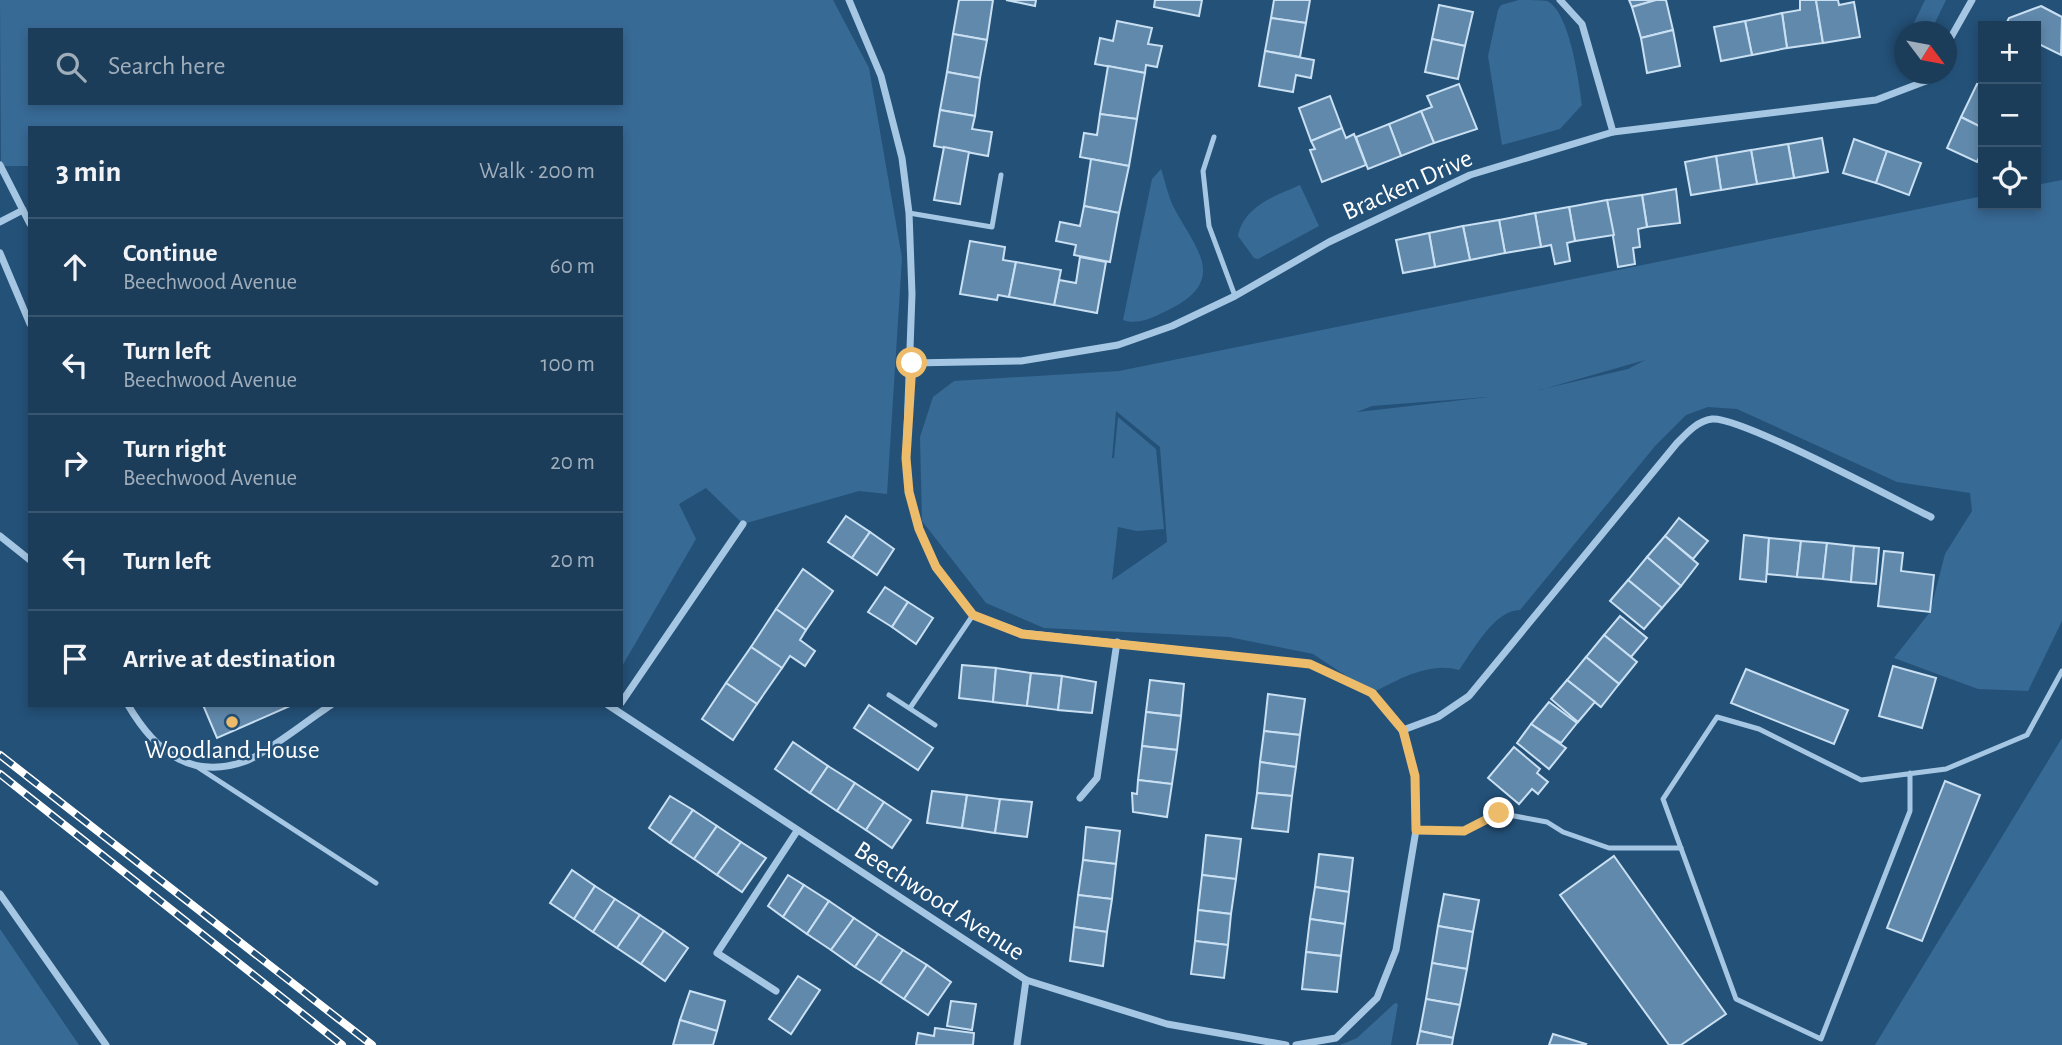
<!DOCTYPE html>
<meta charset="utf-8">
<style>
:root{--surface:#1b3d5a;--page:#244460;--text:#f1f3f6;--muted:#a0aebb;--line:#395670}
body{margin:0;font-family:"Alegreya Sans",sans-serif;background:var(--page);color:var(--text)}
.controls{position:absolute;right:21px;top:21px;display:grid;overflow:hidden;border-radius:0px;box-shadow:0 4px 10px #0003}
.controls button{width:63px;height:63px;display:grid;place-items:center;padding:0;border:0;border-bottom:2px solid var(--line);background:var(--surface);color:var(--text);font:35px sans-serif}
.compass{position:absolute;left:1894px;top:21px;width:63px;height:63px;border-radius:50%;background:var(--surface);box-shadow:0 4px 10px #0003;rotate:122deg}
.stop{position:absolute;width:21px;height:21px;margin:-16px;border:5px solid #edbc6b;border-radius:50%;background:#fff}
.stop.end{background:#edbc6b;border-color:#fff;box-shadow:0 2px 7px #0008}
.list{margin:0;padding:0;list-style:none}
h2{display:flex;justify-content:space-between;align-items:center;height:91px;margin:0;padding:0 28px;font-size:30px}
h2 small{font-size:23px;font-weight:400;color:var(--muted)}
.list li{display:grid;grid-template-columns:46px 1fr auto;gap:21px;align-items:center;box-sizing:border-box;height:98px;padding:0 28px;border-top:2px solid var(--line)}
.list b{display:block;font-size:26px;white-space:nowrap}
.list p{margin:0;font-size:23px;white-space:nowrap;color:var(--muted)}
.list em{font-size:23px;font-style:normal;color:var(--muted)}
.icon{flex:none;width:38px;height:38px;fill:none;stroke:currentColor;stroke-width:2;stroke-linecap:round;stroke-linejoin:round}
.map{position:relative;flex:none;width:2062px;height:1045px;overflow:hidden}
.search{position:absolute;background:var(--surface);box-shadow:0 4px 10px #0003;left:28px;top:28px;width:595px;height:77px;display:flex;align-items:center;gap:18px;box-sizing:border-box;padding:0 24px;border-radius:0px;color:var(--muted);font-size:26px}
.panel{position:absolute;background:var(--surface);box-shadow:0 4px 10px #0003;left:28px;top:126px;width:595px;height:581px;border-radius:0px}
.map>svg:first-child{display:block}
</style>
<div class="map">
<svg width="2062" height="1045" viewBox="0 0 2062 1045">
<rect width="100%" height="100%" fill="#245178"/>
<!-- green -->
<g fill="#386a96" fill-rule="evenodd">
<path d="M0,0H833L869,68L902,258L887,494L859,491L743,524L706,488L679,504L696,539L621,668V128H30V166H1ZM30,30H621V103H30Z"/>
<path d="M1519,0C1527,0 1539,0 1547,1C1570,12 1579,82 1582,105L1560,129L1502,145L1488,56L1498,10L1501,5Z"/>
<path d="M1925,0H1946L1931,31H1910Z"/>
<path d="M1161,169C1165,181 1168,195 1173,206C1194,247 1230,279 1170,309C1156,316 1139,326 1123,320L1152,179Z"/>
<path d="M2062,180V621L2028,691L1978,689L1894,658L1930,612L1945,554L1972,511L1970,493L1897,482L1737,409L1708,407L1686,415L1656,445L1520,610C1494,610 1473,651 1459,670C1430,661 1397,680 1372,693L1313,654L1229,637L1044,628L986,603L922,521L920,437L933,397L954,381L1119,371L1983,196V205H2036V185ZM1645,360L1628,369L1539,390H1540ZM1488,397L1358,412H1357L1372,406ZM1116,411L1160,447L1167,542L1112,580L1118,527L1137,531L1164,529L1156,449L1118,417L1114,458H1112Z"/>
<path d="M1300,185L1319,226L1258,259L1254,258L1238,236C1244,206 1275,196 1300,185Z"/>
<path d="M2062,738V1045H1875Z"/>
<path d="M0,929L79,1045H0Z"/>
<path d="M1395,1003L1398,1004L1391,1045H1340L1357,1038Z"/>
</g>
<!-- building -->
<g fill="#6189ac" stroke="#c9e0f3" stroke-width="2">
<path d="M959,0H993L987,40L953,34Z"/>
<path d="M1006,0H1036L1035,6Z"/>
<path d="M1155,0H1202L1199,16L1154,7Z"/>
<path d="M1274,0H1310L1306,23L1271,18Z"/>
<path d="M1629,0H1656L1632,7Z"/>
<path d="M1656,0H1666L1673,30L1641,38L1632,7Z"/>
<path d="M1800,0H1816L1823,43L1787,48L1782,13L1800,10Z"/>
<path d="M1816,0H1838L1839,5L1854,2L1860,37L1823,43Z"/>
<path d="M1439,5L1473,12L1465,46L1432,39Z"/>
<path d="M2041,6L2062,17L2061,55L2041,45L2036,47V26H2005L2009,18Z"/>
<path d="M1782,13L1787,48L1752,55L1745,21Z"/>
<path d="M1271,18L1306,23L1300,57L1265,51Z"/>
<path d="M1117,21L1152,28L1148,44L1162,46L1157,67L1146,65L1145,73L1095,64L1100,38L1113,41Z"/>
<path d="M1745,21L1752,55L1721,61L1714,27Z"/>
<path d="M1673,30L1680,66L1647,73L1641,38Z"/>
<path d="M953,34L987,40L980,78L947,72Z"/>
<path d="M1432,39L1465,46L1458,79L1425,72Z"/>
<path d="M1265,51L1314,60L1311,78L1296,75L1293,92L1259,86Z"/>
<path d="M1108,66L1145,73L1137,119L1100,114Z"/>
<path d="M947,72L980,78L975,116L940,110Z"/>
<path d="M1459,84L1477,129L1434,143L1421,111L1432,107L1427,96Z"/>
<path d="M1977,84L1983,86V128L1961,117Z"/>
<path d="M1330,96L1342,128L1311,141L1299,108Z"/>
<path d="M940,110L975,116L972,129L992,132L988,156L934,146Z"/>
<path d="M1421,111L1434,143L1401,156L1389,124Z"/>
<path d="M1100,114L1137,119L1129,166L1080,157L1084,133L1097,135Z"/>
<path d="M1961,117L1983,128V149L1977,162L1947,148Z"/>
<path d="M1389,124L1401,156L1368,169L1356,137Z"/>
<path d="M1342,128L1346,138L1354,134L1366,165L1322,182L1310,150L1315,149L1311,141Z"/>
<path d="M1822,138L1828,172L1794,178L1788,144Z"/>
<path d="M1854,139L1887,151L1876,183L1843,173Z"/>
<path d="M1788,144L1794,178L1757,184L1751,150Z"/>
<path d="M944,147L969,152L960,204L934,200Z"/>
<path d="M1751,150L1757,184L1721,190L1716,156Z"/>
<path d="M1887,151L1921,163L1909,195L1876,183Z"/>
<path d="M1716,156L1721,190L1691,195L1685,162Z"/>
<path d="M1091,159L1129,166L1119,213L1084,206Z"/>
<path d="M1676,189L1680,223L1647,227L1642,195Z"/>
<path d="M1642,195L1647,227L1638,229L1640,247L1633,248L1635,264L1618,267L1607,200Z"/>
<path d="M1607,200L1614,235L1575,241L1569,207Z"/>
<path d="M1084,206L1119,213L1110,262L1074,255L1076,245L1056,241L1060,222L1080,226Z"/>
<path d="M1569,207L1575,241L1567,243L1570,261L1555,264L1551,245L1541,247L1535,213Z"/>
<path d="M1535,213L1541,247L1505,253L1499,220Z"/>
<path d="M1499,220L1505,253L1470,260L1463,226Z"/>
<path d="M1463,226L1470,260L1435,267L1429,233Z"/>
<path d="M1429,233L1435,267L1403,273L1396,240Z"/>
<path d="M970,241L1005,247L1003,260L1016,262L1009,297L998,295L997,300L960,294Z"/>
<path d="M1080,257L1106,262L1097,313L1054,305L1059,280L1076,283Z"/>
<path d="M1016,262L1061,270L1054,305L1009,297Z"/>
<path d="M846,516L870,532L852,558L828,542Z"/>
<path d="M1679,518L1708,541L1693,559L1665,536Z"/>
<path d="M870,532L894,549L877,575L852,558Z"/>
<path d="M1744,535L1769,538L1766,582L1740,579Z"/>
<path d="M1665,536L1698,564L1681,586L1647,557Z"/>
<path d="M1769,538L1801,541L1797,577L1767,574Z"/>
<path d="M1801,541L1827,543L1823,579L1797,577Z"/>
<path d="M1827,543L1854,546L1851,582L1823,579Z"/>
<path d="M1854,546L1879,548L1876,584L1851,582Z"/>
<path d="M1884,551L1903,553L1901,571L1934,575L1930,612L1878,606Z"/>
<path d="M1647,557L1681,586L1662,608L1628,580Z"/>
<path d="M803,569L833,591L806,630L776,609Z"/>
<path d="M1628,580L1662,608L1644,629L1610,601Z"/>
<path d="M885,587L908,602L892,627L868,612Z"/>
<path d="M908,602L933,618L916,644L892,627Z"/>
<path d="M776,609L806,630L800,640L815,651L805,666L790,656L782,668L751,647Z"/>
<path d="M1620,616L1647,638L1631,657L1604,635Z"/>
<path d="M1604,635L1637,662L1619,684L1586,657Z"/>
<path d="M751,647L782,668L757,704L726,683Z"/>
<path d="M1586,657L1619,684L1601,707L1567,680Z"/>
<path d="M962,665L996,668L993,702L959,698Z"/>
<path d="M1893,666L1936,678L1922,728L1879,716Z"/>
<path d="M996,668L1031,673L1027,706L993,702Z"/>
<path d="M1746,669L1848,710L1834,744L1731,703Z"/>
<path d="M1031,673L1062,676L1058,710L1027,706Z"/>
<path d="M1062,676L1096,682L1092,713L1058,710Z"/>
<path d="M1150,680L1184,684L1181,716L1146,712Z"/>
<path d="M1567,680L1595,702L1578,722L1551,699Z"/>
<path d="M726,683L757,704L733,740L702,719Z"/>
<path d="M1268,694L1305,699L1300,735L1264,731Z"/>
<path d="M1549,702L1577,723L1561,743L1531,724Z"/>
<path d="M203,705H292L217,738Z"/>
<path d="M869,705L933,748L918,770L854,728Z"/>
<path d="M1146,712L1181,716L1177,750L1142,746Z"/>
<path d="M1531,724L1566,748L1549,769L1517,743Z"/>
<path d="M1264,731L1300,735L1296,767L1260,762Z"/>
<path d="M793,742L828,766L810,793L775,769Z"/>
<path d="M1142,746L1177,750L1172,784L1138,780Z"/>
<path d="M1514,747L1540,769L1537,773L1548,782L1538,794L1532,789L1519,804L1488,778Z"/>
<path d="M1260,762L1296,767L1292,796L1257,793Z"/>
<path d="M828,766L855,783L837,811L810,793Z"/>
<path d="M1138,780L1172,784L1167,817L1133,812L1132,793L1137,794Z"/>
<path d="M1945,781L1980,795L1922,941L1887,928Z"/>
<path d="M855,783L884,802L866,830L837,811Z"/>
<path d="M932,791L967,795L962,828L927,823Z"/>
<path d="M1257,793L1292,796L1288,832L1252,828Z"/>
<path d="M967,795L1000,799L995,833L962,828Z"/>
<path d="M670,796L693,810L670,843L649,828Z"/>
<path d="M1000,799L1032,802L1027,837L995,833Z"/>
<path d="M884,802L911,820L892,848L866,830Z"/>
<path d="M693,810L717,826L694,859L670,843Z"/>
<path d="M717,826L741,842L717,875L694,859Z"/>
<path d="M1086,827L1120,831L1116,864L1083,860Z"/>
<path d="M1206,835L1241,839L1236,879L1202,875Z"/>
<path d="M741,842L766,858L742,892L717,875Z"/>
<path d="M1319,854L1353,858L1349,892L1315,887Z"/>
<path d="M1614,856L1726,1014L1681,1045H1669L1560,895Z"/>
<path d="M1083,860L1116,864L1112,899L1078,895Z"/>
<path d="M572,870L595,886L574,919L550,903Z"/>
<path d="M788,875L804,885L783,917L768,906Z"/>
<path d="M1202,875L1236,879L1231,914L1198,910Z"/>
<path d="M804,885L829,901L807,934L783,917Z"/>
<path d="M595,886L615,899L593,932L574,919Z"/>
<path d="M1315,887L1349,892L1345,924L1310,919Z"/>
<path d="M1444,894L1479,900L1473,932L1438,926Z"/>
<path d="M1078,895L1112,899L1107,932L1074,927Z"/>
<path d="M615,899L640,915L617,948L593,932Z"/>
<path d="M829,901L854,918L831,950L807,934Z"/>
<path d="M1198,910L1231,914L1228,945L1195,941Z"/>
<path d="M640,915L664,931L641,964L617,948Z"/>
<path d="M854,918L878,934L855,967L831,950Z"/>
<path d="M1310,919L1345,924L1341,956L1306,952Z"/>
<path d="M1438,926L1473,932L1467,969L1432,963Z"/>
<path d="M1074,927L1107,932L1103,966L1070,961Z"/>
<path d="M664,931L688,948L665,981L641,964Z"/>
<path d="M878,934L903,950L880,983L855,967Z"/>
<path d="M1195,941L1228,945L1224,978L1191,974Z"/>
<path d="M903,950L927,965L904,999L880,983Z"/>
<path d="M1306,952L1341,956L1337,992L1302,989Z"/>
<path d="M1432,963L1467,969L1460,1005L1426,999Z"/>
<path d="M927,965L951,982L928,1015L904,999Z"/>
<path d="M798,976L820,990L791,1034L769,1019Z"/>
<path d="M690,991L725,1001L717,1031L680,1020Z"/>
<path d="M1426,999L1460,1005L1453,1038L1420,1031Z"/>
<path d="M951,1001L976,1004L972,1030L947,1026Z"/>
<path d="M680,1020L717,1031L713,1045H673Z"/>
<path d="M935,1028L974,1033L973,1045H916L918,1033L934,1036Z"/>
<path d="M1420,1031L1453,1038L1452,1045H1417Z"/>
<path d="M1553,1034L1586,1044L1585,1045H1549Z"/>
</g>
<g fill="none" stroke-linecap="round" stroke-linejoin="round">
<!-- lane -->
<g stroke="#a6c7e3" stroke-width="5">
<path d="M1214,137L1203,171L1209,226L1235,296"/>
<path d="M909,213L992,227L1001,175"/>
<path d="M889,695L935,725"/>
<path d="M910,708L973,615"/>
<path d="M199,768L376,883"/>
<path d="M1910,773V811L1821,1039L1736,999L1663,799L1717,717L1759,729L1861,780L1946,769L2027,735L2062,671"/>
<path d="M1416,830H1464L1498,813L1547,822L1563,832L1609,848H1681"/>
</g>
<!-- street -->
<g stroke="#a6c7e3" stroke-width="7">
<path d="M849,0L881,76L902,158L909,213L912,294L906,458L909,492L919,529L936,567L973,615L1022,633L1310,664L1372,693L1403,730L1415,776L1416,830L1396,950L1377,998L1336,1038L1296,1045"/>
<path d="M1560,0L1582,24L1613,132"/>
<path d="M1946,46L1972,0"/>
<path d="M0,165L30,224"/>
<path d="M0,222L23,210"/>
<path d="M0,253L30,324"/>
<path d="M912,363L1021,361L1118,345L1172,326L1235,296L1329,242L1470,175L1613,132L1876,100L1926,81L1931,74"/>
<path d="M0,536L30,560"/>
<path d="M621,703L743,524"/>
<path d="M128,705C155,751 191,781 246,761C267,753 309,719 331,705"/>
<path d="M608,705L1026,980L1167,1024L1286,1045"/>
<path d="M1403,730L1438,717L1469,696L1677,443C1687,433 1697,421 1712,419C1740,416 1896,500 1931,517"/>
<path d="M1080,798L1097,778L1117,642"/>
<path d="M0,894L106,1045"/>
<path d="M776,991L717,953L797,831"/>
<path d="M1017,1045L1026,980"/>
</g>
<defs>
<g id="rail">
<path d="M0,755L372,1045"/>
<path d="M0,774L342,1045"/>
</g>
</defs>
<!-- rail casing -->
<use href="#rail" stroke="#fff" stroke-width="8"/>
<!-- rail -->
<use href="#rail" stroke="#245178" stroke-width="5" stroke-dasharray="16" stroke-linecap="butt"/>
</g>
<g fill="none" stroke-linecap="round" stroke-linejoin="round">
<!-- route -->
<path stroke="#edbc6b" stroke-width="9" d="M912,363L906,458L909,492L919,529L936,567L973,615L1022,634L1310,664L1372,693L1403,730L1415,776L1416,830L1464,831L1499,813"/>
</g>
<!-- markers -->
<circle fill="#edbc6b" stroke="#245178" stroke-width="2.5" cx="232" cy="722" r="7"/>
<g text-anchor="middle" stroke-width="5" stroke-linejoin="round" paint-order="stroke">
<!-- street labels -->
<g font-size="26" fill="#fff" stroke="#245178">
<text transform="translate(1407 184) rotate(-24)" y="9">Bracken Drive</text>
<text transform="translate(940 900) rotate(33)" y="9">Beechwood Avenue</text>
</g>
<!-- poi labels -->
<g font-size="26" fill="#fff" stroke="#245178">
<text x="232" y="758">Woodland House</text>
</g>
</g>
</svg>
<div class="controls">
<button>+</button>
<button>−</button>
<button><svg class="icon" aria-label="locate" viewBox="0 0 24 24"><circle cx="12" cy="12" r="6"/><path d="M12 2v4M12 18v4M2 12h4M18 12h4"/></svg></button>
</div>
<svg class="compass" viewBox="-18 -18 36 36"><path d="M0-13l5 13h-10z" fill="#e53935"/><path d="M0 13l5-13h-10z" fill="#a0aebb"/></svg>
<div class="stop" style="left:912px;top:363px"></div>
<div class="stop end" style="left:1499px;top:813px"></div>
<div class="search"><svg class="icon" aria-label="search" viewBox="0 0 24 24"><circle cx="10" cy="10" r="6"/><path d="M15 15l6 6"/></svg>Search here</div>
<section class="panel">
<h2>3 min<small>Walk · 200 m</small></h2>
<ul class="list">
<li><svg class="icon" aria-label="ahead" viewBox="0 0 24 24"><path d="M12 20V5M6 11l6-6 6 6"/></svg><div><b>Continue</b><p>Beechwood Avenue</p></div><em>60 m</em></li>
<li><svg class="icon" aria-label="left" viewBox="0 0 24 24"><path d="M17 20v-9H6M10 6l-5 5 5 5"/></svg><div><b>Turn left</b><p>Beechwood Avenue</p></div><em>100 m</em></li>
<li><svg class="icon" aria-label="right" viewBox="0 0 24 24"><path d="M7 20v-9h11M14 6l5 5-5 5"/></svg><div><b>Turn right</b><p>Beechwood Avenue</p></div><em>20 m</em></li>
<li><svg class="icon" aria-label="left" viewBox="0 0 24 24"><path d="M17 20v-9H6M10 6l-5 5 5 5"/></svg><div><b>Turn left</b></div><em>20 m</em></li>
<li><svg class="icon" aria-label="arrive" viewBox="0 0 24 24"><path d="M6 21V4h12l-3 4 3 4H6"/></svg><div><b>Arrive at destination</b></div></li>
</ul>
</section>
</div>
